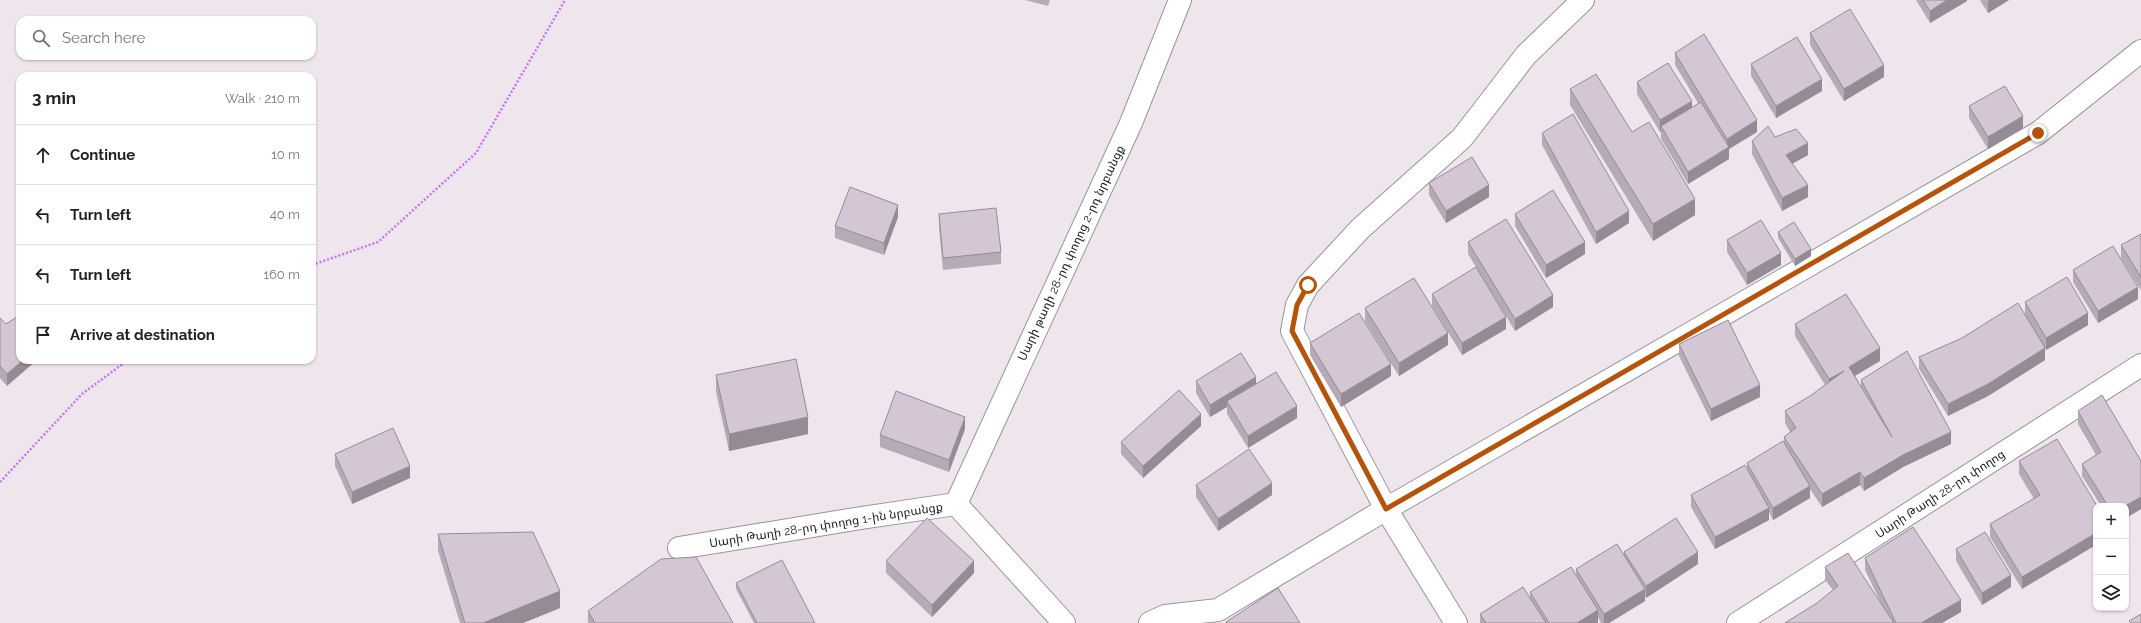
<!DOCTYPE html>
<meta charset="utf-8">
<style>
:root{--surface:#fff;--page:#f6f6f6;--text:#222;--muted:#767676;--line:#e0e0e0}
body{margin:0;font-family:Raleway,"Noto Sans Armenian",sans-serif;background:var(--page);color:var(--text)}
.controls{position:absolute;right:12px;bottom:12px;display:grid;overflow:hidden;border-radius:8px;box-shadow:0 1px 3px #0004}
.controls button{width:36px;height:36px;display:grid;place-items:center;padding:0;border:0;border-bottom:1px solid var(--line);background:var(--surface);color:var(--text);font:20px sans-serif}
.stop{position:absolute;width:12px;height:12px;margin:-9px;border:3px solid #b45309;border-radius:50%;background:#fff}
.stop.end{background:#b45309;border-color:#fff;box-shadow:0 1px 4px #0008}
.list{margin:0;padding:0;list-style:none}
h2{display:flex;justify-content:space-between;align-items:center;height:52px;margin:0;padding:0 16px;font-size:17px}
h2 small{font-size:13px;font-weight:400;color:var(--muted)}
.list li{display:grid;grid-template-columns:26px 1fr auto;gap:12px;align-items:center;box-sizing:border-box;height:60px;padding:0 16px;border-top:1px solid var(--line)}
.list b{display:block;font-size:15px;white-space:nowrap}
.list em{font-size:13px;font-style:normal;color:var(--muted)}
.icon{flex:none;width:22px;height:22px;fill:none;stroke:currentColor;stroke-width:2;stroke-linecap:round;stroke-linejoin:round}
.map{position:relative;flex:none;width:2141px;height:623px;overflow:hidden}
.search{position:absolute;background:var(--surface);box-shadow:0 1px 3px #0004;left:16px;top:16px;width:300px;height:44px;display:flex;align-items:center;gap:10px;box-sizing:border-box;padding:0 14px;border-radius:12px;color:var(--muted);font-size:15px}
.panel{position:absolute;background:var(--surface);box-shadow:0 1px 3px #0004;left:16px;top:72px;width:300px;height:292px;border-radius:12px}
.map>svg:first-child{display:block}
</style>
<div class="map">
<svg width="2141" height="623" viewBox="0 0 2141 623">
<rect width="100%" height="100%" fill="#efe6ed"/>
<g fill="none" stroke-linecap="round" stroke-linejoin="round">
<defs>
<g id="street">
<path d="M956,504L1131,123L1180,0"/>
<path d="M956,504L1064,623"/>
<path d="M679,548L861,518L956,504"/>
<path d="M1150,623L1165,616L1218,610L1386,509L2038,133L2141,51"/>
<path d="M1456,623L1386,509L1292,331L1297,305L1308,285L1361,228L1462,138L1526,55L1583,0"/>
<path d="M1738,623L2141,365"/>
</g>
</defs>
<!-- street casing -->
<use href="#street" stroke="#969696" stroke-width="24"/>
<!-- path -->
<g stroke="#c973f3" stroke-width="2.5" stroke-dasharray="2 2" stroke-linecap="butt">
<path d="M312,265L378,242L476,153L565,0"/>
<path d="M0,482L82,394L128,360"/>
</g>
<!-- street -->
<use href="#street" stroke="#fff" stroke-width="22"/>
</g>
<!-- wall -->
<g fill="#b7aab7">
<path d="M1025,0H1050L1048,6Z"/>
<path d="M1916,0H1967V1L1930,23Z"/>
<path d="M1980,0H2009L1988,13Z"/>
<path d="M1810,33L1884,77L1844,101L1810,45Z"/>
<path d="M1675,53L1757,132L1729,149V159L1688,184L1661,139V132H1660L1637,94V82L1692,108L1698,103L1675,65Z"/>
<path d="M1751,64L1822,91L1776,118L1751,76Z"/>
<path d="M1570,89L1632,132L1695,215L1653,241L1570,105Z"/>
<path d="M1969,106L2023,128L1988,149L1969,118Z"/>
<path d="M1542,133L1629,223L1596,244L1542,145Z"/>
<path d="M1775,137L1808,155L1792,164L1808,197L1782,211L1752,154V141Z"/>
<path d="M1429,183L1489,197L1446,223L1429,195Z"/>
<path d="M939,214L1001,252V264L943,270L939,227Z"/>
<path d="M1515,214L1585,254L1546,278L1515,226Z"/>
<path d="M898,217L884,255L835,238V226Z"/>
<path d="M1778,232L1811,256L1795,266L1778,238Z"/>
<path d="M2141,234V290L2121,258V245Z"/>
<path d="M1727,240L1781,265L1747,285L1727,252Z"/>
<path d="M1468,242L1553,307L1515,331L1468,254Z"/>
<path d="M2073,270L2138,299L2098,323L2073,282Z"/>
<path d="M1432,294L1506,329L1462,355L1432,306Z"/>
<path d="M2025,302L2088,325L2046,350L2045,348V360L1988,396L1948,416L1919,369V357L2025,314Z"/>
<path d="M1365,308L1448,345L1399,376L1365,321Z"/>
<path d="M20,315L7,386L0,378V318L6,324Z"/>
<path d="M1795,324L1880,361L1855,376L1861,386V380L1951,444L1903,467L1864,491L1860,485L1822,507L1810,489V498L1773,520L1769,512V520L1715,549L1691,507V495L1747,468V463L1784,442V437L1790,432L1785,423V411L1810,396L1825,385L1795,336Z"/>
<path d="M1310,343L1391,376L1341,407L1310,355Z"/>
<path d="M1679,344L1760,397L1711,421L1679,356Z"/>
<path d="M716,375L808,434L729,451L716,392Z"/>
<path d="M1196,381L1256,384L1297,418L1248,448L1227,414V407L1210,417L1196,393Z"/>
<path d="M2078,411L2141,461V509L2126,518V506H2101L2082,476V464L2096,455L2078,424Z"/>
<path d="M1201,426L1143,478L1121,454V442Z"/>
<path d="M965,429L949,472L880,447V435Z"/>
<path d="M335,454L410,478L352,504L335,466Z"/>
<path d="M2019,461L2097,506L2022,589L1990,537V524L2034,499L2019,474Z"/>
<path d="M1196,485L1272,495L1218,531L1196,497Z"/>
<path d="M438,534L560,608L523,623H460L438,551Z"/>
<path d="M1956,549L2011,587L1982,605L1956,561Z"/>
<path d="M1624,552L1698,564L1646,598L1645,596V601L1609,623H1601L1598,617V623H1480V614L1530,597V592L1576,575V569L1624,555Z"/>
<path d="M1865,558L1961,612L1942,623H1785L1817,603L1833,590L1825,580V567L1881,603L1865,570Z"/>
<path d="M886,561L974,573L932,617L886,573Z"/>
<path d="M736,583L815,623H754L736,589Z"/>
<path d="M588,611L733,623H588Z"/>
</g>
<!-- shaded-wall -->
<g fill="#958b95">
<path d="M1947,0H1967V1L1930,23V11Z"/>
<path d="M1990,0H2009L1988,13V1Z"/>
<path d="M1884,65V77L1844,101V89Z"/>
<path d="M1822,79V91L1776,118V106Z"/>
<path d="M1692,101V113L1661,126V132H1660V120Z"/>
<path d="M2023,116V128L1988,149V137Z"/>
<path d="M1757,120V132L1729,149V159L1688,184V172L1727,148V139Z"/>
<path d="M1808,143V155L1786,167V155Z"/>
<path d="M1489,185V197L1446,223V211Z"/>
<path d="M1808,185V197L1782,211V198Z"/>
<path d="M1695,199V215L1653,241V224Z"/>
<path d="M898,205V217L884,255V243Z"/>
<path d="M1629,211V223L1596,244V232Z"/>
<path d="M1585,242V254L1546,278V265Z"/>
<path d="M1811,249V256L1795,266V259Z"/>
<path d="M1781,253V265L1747,285V273Z"/>
<path d="M2138,287V299L2098,323V311Z"/>
<path d="M1553,295V307L1515,331V319Z"/>
<path d="M2088,313V325L2046,350V338Z"/>
<path d="M1506,317V329L1462,355V343Z"/>
<path d="M1448,333V345L1399,376V363Z"/>
<path d="M1880,348V361L1849,379V367Z"/>
<path d="M2045,348V360L1988,396L1948,416V404Z"/>
<path d="M23,360H37L7,386V374Z"/>
<path d="M1391,364V376L1341,407V394Z"/>
<path d="M1844,371L1829,392V379Z"/>
<path d="M1256,377V389L1227,401V407L1210,417V405Z"/>
<path d="M1760,385V397L1711,421V409Z"/>
<path d="M1297,406V418L1248,448V436Z"/>
<path d="M1201,414V426L1143,478V466Z"/>
<path d="M808,417V434L729,451V434Z"/>
<path d="M965,417V429L949,472V460Z"/>
<path d="M1951,432V444L1903,467L1864,491V478L1903,455Z"/>
<path d="M410,466V478L352,504V492Z"/>
<path d="M1860,472V485L1822,507V494Z"/>
<path d="M1272,483V495L1218,531V519Z"/>
<path d="M1810,486V498L1773,520V508Z"/>
<path d="M2141,497V509L2126,518V506H2125Z"/>
<path d="M1769,508V520L1715,549V537Z"/>
<path d="M2096,533V545L2022,589V577Z"/>
<path d="M1698,552V564L1646,598V586Z"/>
<path d="M974,561V573L932,617V605Z"/>
<path d="M2011,575V587L1982,605V593Z"/>
<path d="M1645,589V601L1609,623H1604V614Z"/>
<path d="M560,591V608L523,623H483Z"/>
<path d="M1961,600V612L1942,623H1921Z"/>
<path d="M1598,610V623H1577Z"/>
</g>
<!-- building -->
<g fill="#d5c6d5" stroke="#958b95">
<path d="M1923,0H1947L1930,11Z"/>
<path d="M1850,9L1884,65L1844,89L1810,33Z"/>
<path d="M1704,34L1757,120L1727,139L1675,53Z"/>
<path d="M1797,37L1822,79L1776,106L1751,64Z"/>
<path d="M1668,63L1692,101L1660,120L1637,82Z"/>
<path d="M1596,74L1632,132L1649,122L1695,199L1653,224L1570,89Z"/>
<path d="M2005,86L2023,116L1988,137L1969,106Z"/>
<path d="M1701,102L1729,147L1688,172L1661,126Z"/>
<path d="M1573,114L1629,211L1596,232L1542,133Z"/>
<path d="M1768,126L1775,137L1796,129L1808,143L1786,155L1808,185L1782,198L1752,141Z"/>
<path d="M1472,157L1489,185L1446,211L1429,183Z"/>
<path d="M850,187L898,205L884,243L835,226Z"/>
<path d="M1553,190L1585,242L1546,265L1515,214Z"/>
<path d="M996,208L1001,252L943,258L939,214Z"/>
<path d="M1506,219L1553,295L1515,319L1468,242Z"/>
<path d="M1761,220L1781,253L1747,273L1727,240Z"/>
<path d="M1794,222L1811,249L1795,259L1778,232Z"/>
<path d="M2141,234V277L2121,245Z"/>
<path d="M2113,246L2138,287L2098,311L2073,270Z"/>
<path d="M1476,267L1506,317L1462,343L1432,294Z"/>
<path d="M2067,277L2088,313L2046,338L2025,302Z"/>
<path d="M1414,278L1448,333L1399,363L1365,308Z"/>
<path d="M1846,294L1880,348L1849,367L1892,437L1861,380L1907,351L1951,432L1903,455L1864,478L1860,472L1822,494L1784,437L1796,428L1785,411L1810,396L1844,371L1829,379L1795,324Z"/>
<path d="M2018,303L2045,348L1988,384L1948,404L1919,357L1962,338Z"/>
<path d="M1359,313L1391,364L1341,394L1310,343Z"/>
<path d="M20,315V360H23L7,374L0,366V318L6,324Z"/>
<path d="M1728,320L1760,385L1711,409L1679,344Z"/>
<path d="M1241,353L1256,377L1210,405L1196,381Z"/>
<path d="M796,359L808,417L729,434L716,375Z"/>
<path d="M1276,372L1297,406L1248,436L1227,401Z"/>
<path d="M1179,390L1201,414L1143,466L1121,442Z"/>
<path d="M896,391L965,417L949,460L880,435Z"/>
<path d="M2102,395L2141,461V497L2125,506H2108L2082,464L2101,452L2078,411Z"/>
<path d="M393,428L410,466L352,492L335,454Z"/>
<path d="M2057,439L2097,506H2096V533L2022,577L1990,524L2040,495L2019,461Z"/>
<path d="M1783,441L1810,486L1773,508L1747,463Z"/>
<path d="M1249,449L1272,483L1218,519L1196,485Z"/>
<path d="M1745,465L1769,508L1715,537L1691,495Z"/>
<path d="M927,518L974,561L932,605L886,561Z"/>
<path d="M1676,518L1698,552L1646,586L1624,552Z"/>
<path d="M1913,527L1961,600L1921,623H1896L1865,558Z"/>
<path d="M533,532L560,591L483,623H465L438,534Z"/>
<path d="M1985,532L2011,575L1982,593L1956,549Z"/>
<path d="M1617,544L1645,589L1604,614L1576,569Z"/>
<path d="M1848,553L1894,623H1785L1817,603L1838,586L1825,567Z"/>
<path d="M696,557L733,623H595L588,611L661,559Z"/>
<path d="M782,560L815,623H757L736,583Z"/>
<path d="M1571,567L1598,610L1577,623H1549L1530,592Z"/>
<path d="M1523,587L1546,623H1486L1480,614Z"/>
<path d="M1278,588L1300,623H1227L1226,622Z"/>
<path d="M2141,614V623H2131L2129,621Z"/>
</g>
<g fill="none" stroke-linecap="round" stroke-linejoin="round">
<!-- route -->
<path stroke="#b45309" stroke-width="5" d="M1308,285L1297,305L1292,331L1386,509L2038,133"/>
</g>
<g text-anchor="middle" stroke-width="3" stroke-linejoin="round" paint-order="stroke">
<!-- street labels -->
<g font-size="12" fill="#1f1f1f" stroke="#fff">
<text transform="translate(1071 253) rotate(-65)" y="4">Սարի թաղի 28-րդ փողոց 2-րդ նրբանցք</text>
<text transform="translate(1940 494) rotate(-33)" y="4">Սարի Թաղի 28-րդ փողոց</text>
<text transform="translate(826 525) rotate(-9)" y="4">Սարի Թաղի 28-րդ փողոց 1-ին նրբանցք</text>
</g>
</g>
</svg>
<div class="controls">
<button>+</button>
<button>−</button>
<button><svg class="icon" aria-label="layers" viewBox="0 0 24 24"><path d="M12 4l9 5-9 5-9-5zM3 14l9 5 9-5"/></svg></button>
</div>
<div class="stop" style="left:1308px;top:285px"></div>
<div class="stop end" style="left:2038px;top:133px"></div>
<div class="search"><svg class="icon" aria-label="search" viewBox="0 0 24 24"><circle cx="10" cy="10" r="6"/><path d="M15 15l6 6"/></svg>Search here</div>
<section class="panel">
<h2>3 min<small>Walk · 210 m</small></h2>
<ul class="list">
<li><svg class="icon" aria-label="ahead" viewBox="0 0 24 24"><path d="M12 20V5M6 11l6-6 6 6"/></svg><div><b>Continue</b></div><em>10 m</em></li>
<li><svg class="icon" aria-label="left" viewBox="0 0 24 24"><path d="M17 20v-9H6M10 6l-5 5 5 5"/></svg><div><b>Turn left</b></div><em>40 m</em></li>
<li><svg class="icon" aria-label="left" viewBox="0 0 24 24"><path d="M17 20v-9H6M10 6l-5 5 5 5"/></svg><div><b>Turn left</b></div><em>160 m</em></li>
<li><svg class="icon" aria-label="arrive" viewBox="0 0 24 24"><path d="M6 21V4h12l-3 4 3 4H6"/></svg><div><b>Arrive at destination</b></div></li>
</ul>
</section>
</div>
